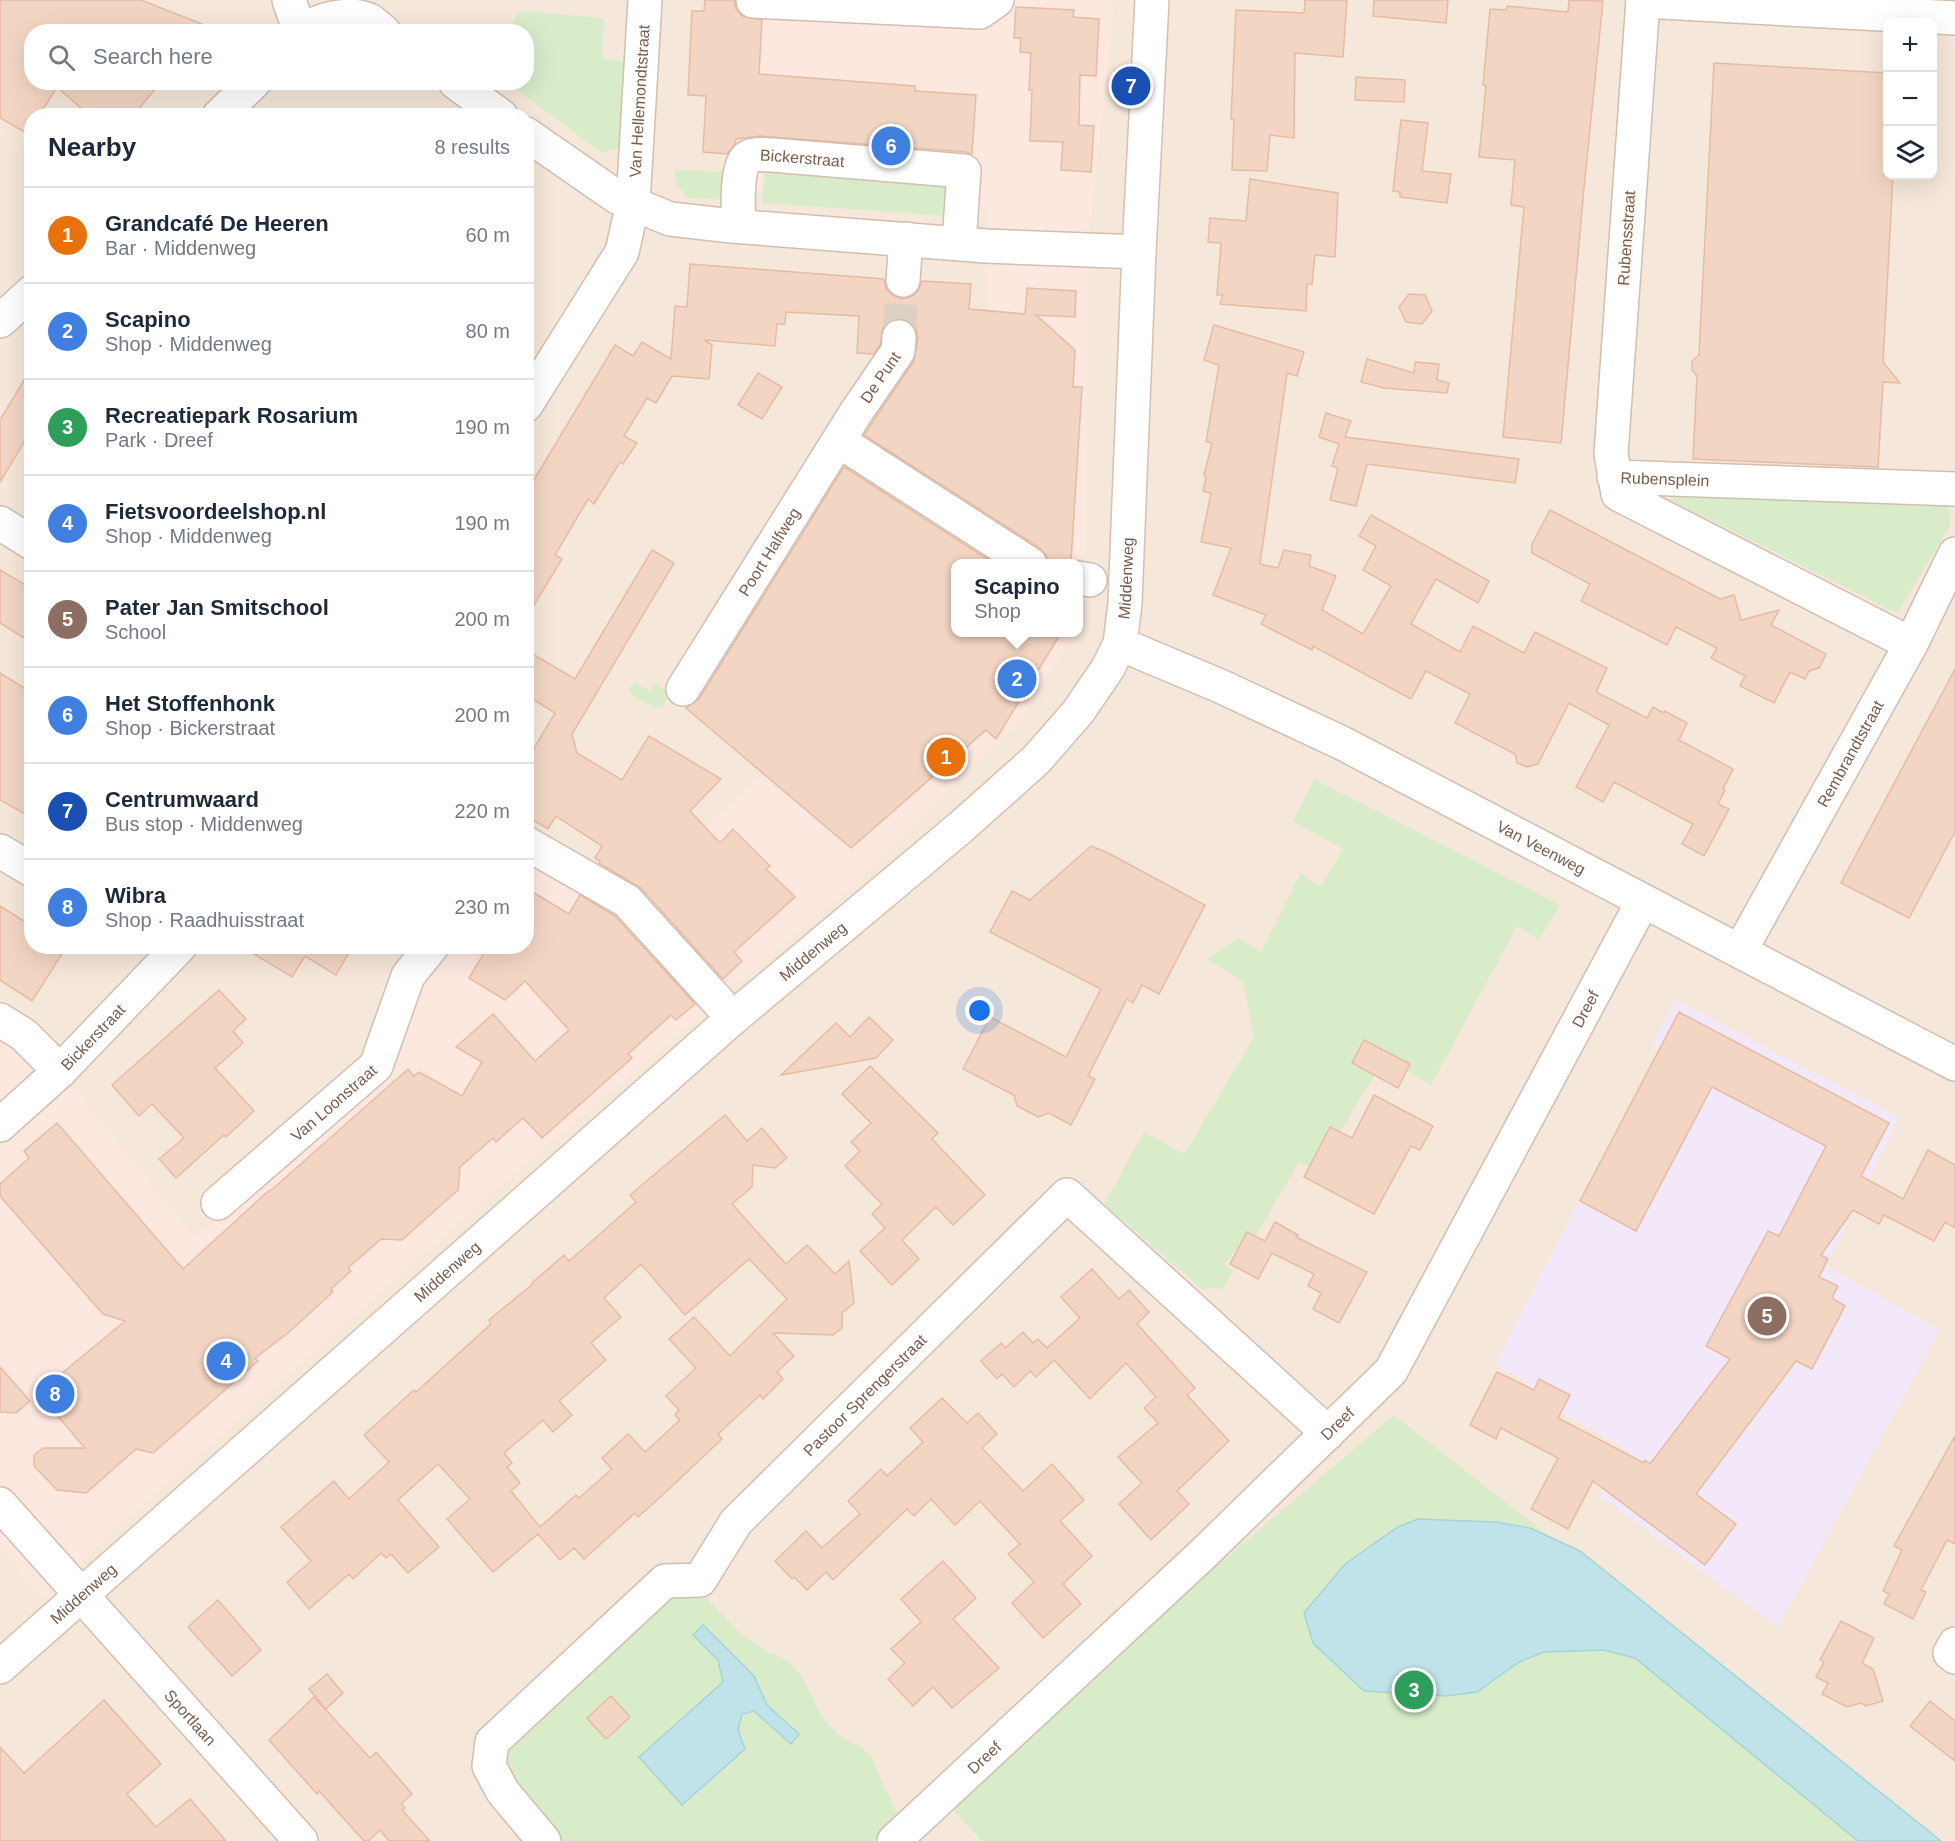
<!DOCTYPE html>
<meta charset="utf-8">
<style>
:root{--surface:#fff;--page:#f6f6f7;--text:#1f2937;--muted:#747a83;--line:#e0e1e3;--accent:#7c3aed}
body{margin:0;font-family:Arial,sans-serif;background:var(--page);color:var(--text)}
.controls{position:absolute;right:18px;top:18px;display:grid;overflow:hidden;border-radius:12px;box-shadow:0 6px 24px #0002}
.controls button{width:54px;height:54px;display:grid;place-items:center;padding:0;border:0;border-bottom:2px solid var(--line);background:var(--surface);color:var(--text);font:30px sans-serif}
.you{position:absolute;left:980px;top:1011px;width:21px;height:21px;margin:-15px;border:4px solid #fff;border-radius:50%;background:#1a73e8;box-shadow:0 0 0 9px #1a73e833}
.badge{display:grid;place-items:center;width:39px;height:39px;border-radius:50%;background:var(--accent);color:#fff;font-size:20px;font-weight:700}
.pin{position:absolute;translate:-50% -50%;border:3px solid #fff;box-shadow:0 2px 6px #0006}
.popup{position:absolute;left:951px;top:559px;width:132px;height:78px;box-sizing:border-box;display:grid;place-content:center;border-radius:12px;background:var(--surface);filter:drop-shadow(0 2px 4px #0005);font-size:20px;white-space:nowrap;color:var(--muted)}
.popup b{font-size:22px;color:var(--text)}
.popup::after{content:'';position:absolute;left:50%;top:100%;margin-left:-12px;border:12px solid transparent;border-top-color:var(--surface)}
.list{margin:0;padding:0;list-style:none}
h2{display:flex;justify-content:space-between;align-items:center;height:78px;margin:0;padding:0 24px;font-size:26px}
h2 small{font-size:20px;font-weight:400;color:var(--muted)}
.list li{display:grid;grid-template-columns:39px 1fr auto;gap:18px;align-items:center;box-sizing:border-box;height:96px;padding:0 24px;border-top:2px solid var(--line)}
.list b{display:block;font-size:22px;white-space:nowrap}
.list p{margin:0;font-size:20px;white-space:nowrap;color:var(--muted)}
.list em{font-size:20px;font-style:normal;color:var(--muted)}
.icon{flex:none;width:33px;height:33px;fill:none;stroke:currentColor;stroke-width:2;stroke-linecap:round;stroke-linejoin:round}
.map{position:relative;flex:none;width:1955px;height:1841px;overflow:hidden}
.search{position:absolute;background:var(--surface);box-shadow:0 6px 24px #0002;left:24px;top:24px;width:510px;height:66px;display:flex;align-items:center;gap:15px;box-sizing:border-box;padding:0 21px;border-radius:24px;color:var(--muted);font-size:22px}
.panel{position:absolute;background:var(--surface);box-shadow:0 6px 24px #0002;left:24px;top:108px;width:510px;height:846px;border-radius:24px}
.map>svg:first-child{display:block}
</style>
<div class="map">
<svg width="1955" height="1841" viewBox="0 0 1955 1841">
<rect width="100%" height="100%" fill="#fdf6ec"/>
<!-- residential -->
<path fill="#f5e8da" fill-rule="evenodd" d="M0,0H1955V1841L953,1810L980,1841H0ZM1888,22H1932V176H1888ZM32,32H526V82H32ZM32,116H526V946H32ZM956,564H1078V632H956Z"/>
<!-- commercial -->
<g fill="#fde8e0">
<path d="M756,0H1115L1087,252L1086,593L1079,623L1078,564L961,563L985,378L988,209L749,191Z"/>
<path d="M955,595L956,632L1076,633L1014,728L851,887L491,1194L98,1545L41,1598L0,1547V1020L60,1071L195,1238L381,1075L413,984L445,947L526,946L527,853L627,901Z"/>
</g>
<!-- education -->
<path fill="#f3e8fa" d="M1676,1000L1899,1117L1826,1266L1940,1330L1778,1627L1598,1495L1629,1453L1618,1444L1522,1392L1527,1382L1495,1364L1591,1178L1662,1051L1652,1045Z"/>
<!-- green -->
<g fill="#d8ecc9" fill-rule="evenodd">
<path d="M518,11L604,18L602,59L626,62L619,147L602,153L508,83L526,82V32L510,31Z"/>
<path d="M765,164L956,178L953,216L762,203Z"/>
<path d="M675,170L730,172L729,200L687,198L675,181Z"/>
<path d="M1671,485L1948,498L1950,526L1897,613L1670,500Z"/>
<path d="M635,683L650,691L655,683L671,693L662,707L656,708L631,694L629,688Z"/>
<path d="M1314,779L1560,905L1539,940L1517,926L1431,1085L1385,1058L1316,1171L1299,1162L1255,1236L1249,1233L1225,1264L1233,1271L1222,1290L1216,1287L1203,1290L1104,1204L1144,1132L1184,1154L1254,1037L1243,981L1207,959L1238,938L1261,952L1301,873L1321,887L1343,849L1293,821Z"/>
<path d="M1394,1415L1939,1841H981L953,1810L1212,1570Z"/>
<path d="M651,1592L706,1594L709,1601L741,1634L769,1653L778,1655L791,1663L802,1677L820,1714L839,1736L862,1747L872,1758L882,1782L900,1818L874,1841H563L509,1779L505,1767L507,1749ZM718,1660L754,1676L767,1705L799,1734L791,1744L754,1711L742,1714L738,1730L639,1757L723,1681Z"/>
</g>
<!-- water -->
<g fill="#bfe3e8" stroke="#a5d3da" stroke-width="1.5">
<path d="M1418,1519L1495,1522L1530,1528L1580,1551L1941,1841H1858L1635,1658L1604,1650L1544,1652L1519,1662L1477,1692L1446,1696L1364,1691L1313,1643L1304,1613L1345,1564L1398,1527Z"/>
<path d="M703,1625L754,1676L767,1705L799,1734L791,1744L754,1711L742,1714L738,1730L745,1749L682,1805L639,1757L723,1682L718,1660L693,1635Z"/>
</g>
<!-- building -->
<g fill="#f3d5c3" stroke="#e6bba3" stroke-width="1.5" fill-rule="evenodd">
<path d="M0,0H141L217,30L32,32V82H161L133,116H90L57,87L39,116H32V128L28,134L0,118Z"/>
<path d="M705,0H734L736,9L742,16L762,20L759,74L915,86V91L976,95L972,154L966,152L760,136L736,139L735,144L727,154L703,152L706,96L688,95L692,11H704Z"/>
<path d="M1305,0H1347L1343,57L1295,53L1294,138L1270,135L1267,171L1232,170L1234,119H1231L1236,10L1304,13Z"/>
<path d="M1374,0H1448L1446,23L1373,16Z"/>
<path d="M1569,0L1603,1L1584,188L1561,443L1503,437L1524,207L1511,205L1515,160L1479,157L1486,86L1483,85L1490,9L1506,10L1507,6L1568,12Z"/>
<path d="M1016,7L1074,10L1073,17L1099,19L1096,76L1080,75L1079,125L1094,126L1091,172L1061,170L1063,142L1030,141L1032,90H1029L1031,53L1020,52L1021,38H1014Z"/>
<path d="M1714,63L1887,73V176H1893L1883,362L1900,383L1883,382L1878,467L1693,459L1697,376L1692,370V361L1699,355Z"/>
<path d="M1356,77L1405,80L1404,102L1355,100Z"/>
<path d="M1401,120L1428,123L1422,171L1451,174L1447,203L1400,197V192L1393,191Z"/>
<path d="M1250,179L1338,193L1335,257L1315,255L1312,284H1307L1306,311L1220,304L1223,295H1217L1221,243L1208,242L1210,218L1246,221Z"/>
<path d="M690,264L884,279L886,289L892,295L902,299L911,297L918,291L922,281L971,284L969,309L1025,314L1027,288L1076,291L1075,317L1036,315L1075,350L1073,387H1082L1071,561L1067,564H1048L1046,555L1040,548L864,435L914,361L918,338L916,328L910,322L900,318L890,320L883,327L880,345L874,354L857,353L859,316L786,312L785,324H777L775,346L704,340L712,345L709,379L672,376L656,403L647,398L624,436L637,443L623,464L620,462L594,504L588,499L555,555L562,559L526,618V493L615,345L633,356L642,342L671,359L675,306L687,307Z"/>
<path d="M1409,294L1425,295L1432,311L1422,324L1406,322L1399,307Z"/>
<path d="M1214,325L1304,352L1297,376L1287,373L1260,564L1278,568L1284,550L1311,555L1309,566L1336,576L1322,610L1363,634L1391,586L1363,570L1376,546L1359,536L1371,515L1489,581L1478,603L1436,579L1411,624L1460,652L1473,626L1524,653L1535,632L1607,668L1596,692L1647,718L1653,707L1664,713L1665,711L1687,723L1679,740L1733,769L1723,789L1725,790L1718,804L1729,809L1704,856L1682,844L1693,824L1614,782L1603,802L1576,787L1609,725L1569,703L1538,764L1527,767L1517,763L1515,754L1455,723L1470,694L1426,671L1411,699L1313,646L1312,650L1261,624L1266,615L1213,595L1231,548L1201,542L1211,493L1203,491L1206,478L1204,475L1212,443L1206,442L1219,365L1204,360Z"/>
<path d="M1367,359L1414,373L1415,362L1439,364L1437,380L1449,383L1447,393L1384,388L1361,382Z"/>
<path d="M32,367V429L0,482V420Z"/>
<path d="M758,373L782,387L762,419L738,405Z"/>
<path d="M1326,413L1351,421L1345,437L1519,459L1515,483L1367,464L1356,506L1330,500L1338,468L1332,466L1339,444L1319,437Z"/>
<path d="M844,467L995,564H956V633H1061L996,739L986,730L851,848L686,708L699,699Z"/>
<path d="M1550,510L1720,599L1734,595L1741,620L1779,610L1771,625L1826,654L1819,668L1809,671L1805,679L1790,672L1774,703L1740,686L1745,676L1711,658L1717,648L1676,627L1667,645L1581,601L1590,584L1532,553V544Z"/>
<path d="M652,550L674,563L572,734L577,753L622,780L649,736L721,779L690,811L720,843L733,829L770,866L766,869L795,897L734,952L742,961L723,979L641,888L599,863L600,861L595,858L602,846L556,816L548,829L526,816V762L555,713L526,695V650L575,679Z"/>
<path d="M0,570L32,589V643L0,623Z"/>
<path d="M1955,669V832L1909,918L1841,883Z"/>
<path d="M0,673L32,693V818L0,800Z"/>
<path d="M1091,846L1108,853L1205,905L1159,994L1142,985L1133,1003L1127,999L1088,1076L1095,1079L1071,1125L1049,1113L1038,1117L1017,1106L1014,1095L963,1069L990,1017L1066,1057L1101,989L990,932L1012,891L1030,900Z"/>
<path d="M526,888L569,914L580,895L615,916L695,1004L676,1020L671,1015L628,1054L632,1058L542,1138L523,1118L496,1142L493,1138L460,1167L458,1190L402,1240L381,1239L348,1268L351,1271L331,1289L333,1292L288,1333L255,1358L258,1361L153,1453L136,1449L86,1493L57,1490L34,1466V1455L43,1448H85L38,1393L125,1321L103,1314L0,1196V1184L29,1158L24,1151L57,1123L183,1269L265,1194L276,1186L408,1069L414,1076L419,1072L462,1096L482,1062L456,1047L493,1014L535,1061L569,1030L525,981L505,1000L469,978L488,946H526Z"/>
<path d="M0,906L32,926V946H67L32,1001L0,980Z"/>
<path d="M241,946H353L336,975L305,956L292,977Z"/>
<path d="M219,990L246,1019L233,1031L243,1043L215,1068L254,1111L226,1137L224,1135L176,1178L159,1159L184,1138L152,1104L139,1116L112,1085Z"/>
<path d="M1679,1012L1889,1123L1861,1176L1903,1199L1928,1150L1955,1165V1228L1945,1222L1934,1241L1884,1215L1879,1224L1853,1210L1821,1255L1828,1259L1819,1277L1838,1286L1832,1298L1845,1306L1812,1369L1796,1361L1696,1494L1736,1524L1705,1565L1593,1481L1568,1529L1531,1509L1558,1458L1501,1428L1496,1439L1470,1425L1497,1372L1534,1390L1539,1379L1570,1395L1558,1418L1644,1463L1645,1460L1650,1464L1730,1359L1706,1346L1768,1231L1779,1236L1826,1146L1712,1087L1636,1231L1580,1201Z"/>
<path d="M869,1017L893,1040L876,1058L781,1075L836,1023L850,1037Z"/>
<path d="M1364,1040L1410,1064L1398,1088L1352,1063Z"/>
<path d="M870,1066L938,1133L932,1139L985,1195L953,1225L936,1207L902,1240L919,1259L892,1285L860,1251L885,1228L872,1214L882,1204L845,1166L860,1151L851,1142L871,1123L842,1094Z"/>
<path d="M1374,1095L1433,1126L1420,1150L1411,1146L1374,1214L1304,1177L1330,1127L1352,1138Z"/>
<path d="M725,1115L747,1141L762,1128L787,1158L775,1168L753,1165L752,1187L732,1204L786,1264L807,1245L835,1274L849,1261L854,1303L842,1313V1328L833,1335L773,1333L794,1356L777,1372L783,1379L763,1399L760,1395L718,1434L722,1439L669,1489L638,1517L635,1513L584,1559L574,1548L560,1560L538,1534L493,1572L447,1519L470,1499L438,1464L398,1500L439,1547L408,1573L391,1554L386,1558L381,1553L353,1579L349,1574L309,1609L287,1582L311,1561L281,1527L334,1481L349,1499L389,1462L364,1435L414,1390L416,1392L491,1324L489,1320L533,1284L532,1283L564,1255L569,1261L591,1242L636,1202L630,1195ZM749,1259L787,1299L730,1356L694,1317L669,1339L696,1368L666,1396L679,1410L675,1415L680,1420L645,1452L628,1434L602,1458L612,1469L579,1498L576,1495L540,1527L511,1491L520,1483L507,1467L512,1463L504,1453L543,1420L553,1432L572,1415L559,1401L606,1360L591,1343L621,1317L604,1298L641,1264L685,1315Z"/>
<path d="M1275,1222L1298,1235L1296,1237L1367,1272L1339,1323L1313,1309L1321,1293L1308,1286L1314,1274L1272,1253L1258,1279L1230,1264L1247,1232L1265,1241Z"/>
<path d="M1092,1269L1119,1299L1129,1290L1149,1312L1137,1324L1195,1388L1187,1395L1229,1441L1177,1491L1189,1504L1151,1540L1119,1504L1142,1483L1118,1457L1158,1423L1144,1408L1156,1397L1126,1363L1090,1399L1054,1360L1036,1377L1030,1371L1014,1387L1002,1374L997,1379L981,1361L1001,1343L1005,1348L1023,1332L1033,1343L1038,1339L1047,1348L1080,1318L1061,1297Z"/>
<path d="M0,1367L30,1401L16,1413L0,1412Z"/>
<path d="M942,1398L967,1423L978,1413L997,1434L982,1448L1023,1491L1052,1464L1084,1500L1060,1521L1092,1556L1063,1584L1081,1604L1043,1638L1012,1603L1034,1582L1008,1554L1020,1544L980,1501L955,1525L931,1499L914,1516L907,1509L833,1580L826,1572L807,1590L794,1577L792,1579L775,1561L806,1531L822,1548L860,1514L848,1501L881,1469L887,1476L923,1442L910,1428Z"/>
<path d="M1955,1436V1544L1947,1540L1921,1590L1926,1592L1913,1619L1884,1604L1889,1594L1883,1591L1902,1550L1894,1546Z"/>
<path d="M943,1561L976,1598L953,1619L999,1668L952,1708L933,1687L913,1706L888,1679L905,1663L891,1649L921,1622L901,1599Z"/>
<path d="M218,1600L261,1650L232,1676L188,1627Z"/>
<path d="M1841,1621L1874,1638L1862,1663L1873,1669L1883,1701L1866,1706L1861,1703L1847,1707L1822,1694L1828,1683L1816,1677L1824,1662L1820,1660Z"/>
<path d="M327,1674L343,1693L326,1709L309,1689Z"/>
<path d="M611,1696L630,1717L606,1739L587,1718Z"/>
<path d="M314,1697L370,1758L376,1752L412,1794L401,1804L405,1808L402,1810L430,1841H389L380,1830L368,1841H364L319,1791L317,1794L269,1740Z"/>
<path d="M104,1700L161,1764L127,1794L156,1827L190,1799L226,1841H0V1747L24,1773Z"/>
<path d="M1930,1701L1955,1721V1761L1910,1726Z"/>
</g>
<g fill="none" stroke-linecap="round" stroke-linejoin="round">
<!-- street-tunnel -->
<path stroke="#dcd0c4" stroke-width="33" stroke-dasharray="33 16" stroke-linecap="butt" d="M899,337L903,280"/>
<defs>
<g id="street">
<path d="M289,0L300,32"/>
<path d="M1643,0L1611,454L1618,494L1911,644"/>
<path d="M753,1L980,12L997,0"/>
<path d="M1643,1L1955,18"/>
<path d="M304,32C318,18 351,12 369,20C374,23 379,28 384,32"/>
<path d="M455,82L501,116"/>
<path d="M219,116L254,82"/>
<path d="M526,134L617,197L670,219L732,226L986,246L1139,252"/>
<path id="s1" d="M738,226C739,211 735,166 748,157C755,153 764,155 772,155L964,171L959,243"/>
<path d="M903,280L906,239"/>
<path d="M0,321L32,292"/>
<path id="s2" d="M526,405L622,252L633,203L645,0"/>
<path d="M839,441L1030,564"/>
<path id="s3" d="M1614,477L1955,489"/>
<path d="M0,523L32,543"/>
<path d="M1078,578L1090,580"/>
<path id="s4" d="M1120,644L1220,686L1342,743L1955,1064"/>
<path id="s5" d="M683,689L855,414L898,351L899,337"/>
<path d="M526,843L627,901L733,1018"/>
<path d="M0,851L32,870"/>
<path id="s6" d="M1740,951L1911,644L1955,554"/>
<path d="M0,1020L24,1035L60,1071"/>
<path id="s7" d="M0,1125L60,1071L180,946"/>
<path id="s8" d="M218,1203L376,1066L408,976L432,946"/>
<path id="s9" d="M0,1504L301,1841"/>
<path d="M1955,1644L1950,1653L1955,1657"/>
<path id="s10" d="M544,1841L503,1792L489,1766L492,1742L665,1581L700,1580L736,1522L1067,1195L1328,1433"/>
<path id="s11" d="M894,1841L1202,1555L1391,1371L1643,901"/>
</g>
<g id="secondary">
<path id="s12" d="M0,1667L733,1018L961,827L1036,760L1078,712L1108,668L1120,644L1125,603L1139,252L1152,0"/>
</g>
</defs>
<!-- street casing -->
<use href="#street" stroke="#d1beb0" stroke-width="36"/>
<!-- secondary casing -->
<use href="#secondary" stroke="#d6c0b0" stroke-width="36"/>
<!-- street -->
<use href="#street" stroke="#fff" stroke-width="33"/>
<!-- secondary -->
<use href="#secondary" stroke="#fff" stroke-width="33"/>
</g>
<g text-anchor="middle" stroke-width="4.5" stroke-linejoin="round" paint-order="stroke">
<!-- street labels -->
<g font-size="16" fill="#7a5c4d" stroke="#fffaf3">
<text dy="6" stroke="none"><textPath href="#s2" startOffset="333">Van Hellemondtstraat</textPath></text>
<text dy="6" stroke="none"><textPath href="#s1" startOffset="126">Bickerstraat</textPath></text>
<text transform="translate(1626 238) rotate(-86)" y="6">Rubensstraat</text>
<text dy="6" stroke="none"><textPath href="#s5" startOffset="369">De Punt</textPath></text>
<text dy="6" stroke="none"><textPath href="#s3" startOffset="51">Rubensplein</textPath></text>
<text dy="6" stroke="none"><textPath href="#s5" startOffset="162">Poort Halfweg</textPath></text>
<text dy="6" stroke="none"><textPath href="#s12" startOffset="1587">Middenweg</textPath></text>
<text dy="6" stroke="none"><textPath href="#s6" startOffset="226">Rembrandtstraat</textPath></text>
<text dy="6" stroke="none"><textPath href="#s4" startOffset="468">Van Veenweg</textPath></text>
<text dy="6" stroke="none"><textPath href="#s12" startOffset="1083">Middenweg</textPath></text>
<text dy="6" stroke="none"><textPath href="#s11" startOffset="1095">Dreef</textPath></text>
<text dy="6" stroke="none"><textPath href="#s7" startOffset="128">Bickerstraat</textPath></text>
<text dy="6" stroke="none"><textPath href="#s8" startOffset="153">Van Loonstraat</textPath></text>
<text dy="6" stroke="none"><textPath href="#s12" startOffset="597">Middenweg</textPath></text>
<text dy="6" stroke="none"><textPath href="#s10" startOffset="638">Pastoor Sprengerstraat</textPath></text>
<text dy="6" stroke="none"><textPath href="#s11" startOffset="609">Dreef</textPath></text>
<text dy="6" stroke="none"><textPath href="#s12" startOffset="111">Middenweg</textPath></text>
<text dy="6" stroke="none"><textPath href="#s9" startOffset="286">Sportlaan</textPath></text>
<text dy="6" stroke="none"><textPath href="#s11" startOffset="123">Dreef</textPath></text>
</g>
</g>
</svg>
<div class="controls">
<button>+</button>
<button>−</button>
<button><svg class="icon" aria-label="layers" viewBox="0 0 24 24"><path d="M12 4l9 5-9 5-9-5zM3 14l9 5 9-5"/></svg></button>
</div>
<div class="you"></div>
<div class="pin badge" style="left:946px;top:757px;background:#e8710a">1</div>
<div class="pin badge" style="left:1017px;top:679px;background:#3f7fe0">2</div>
<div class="popup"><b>Scapino</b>Shop</div>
<div class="pin badge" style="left:1414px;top:1690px;background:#2e9e5b">3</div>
<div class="pin badge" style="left:226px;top:1361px;background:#3f7fe0">4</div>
<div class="pin badge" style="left:1767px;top:1316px;background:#8d6e63">5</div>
<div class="pin badge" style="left:891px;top:146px;background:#3f7fe0">6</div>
<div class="pin badge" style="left:1131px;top:86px;background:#1a4fb4">7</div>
<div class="pin badge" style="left:55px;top:1394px;background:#3f7fe0">8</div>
<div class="search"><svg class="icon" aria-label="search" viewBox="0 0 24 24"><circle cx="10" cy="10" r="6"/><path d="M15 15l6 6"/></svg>Search here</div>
<section class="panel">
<h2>Nearby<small>8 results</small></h2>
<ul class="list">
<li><span class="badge" style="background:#e8710a">1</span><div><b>Grandcafé De Heeren</b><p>Bar · Middenweg</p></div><em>60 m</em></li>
<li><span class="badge" style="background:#3f7fe0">2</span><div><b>Scapino</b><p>Shop · Middenweg</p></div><em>80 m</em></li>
<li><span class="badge" style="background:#2e9e5b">3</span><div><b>Recreatiepark Rosarium</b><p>Park · Dreef</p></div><em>190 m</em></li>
<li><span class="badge" style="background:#3f7fe0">4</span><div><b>Fietsvoordeelshop.nl</b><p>Shop · Middenweg</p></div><em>190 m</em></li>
<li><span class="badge" style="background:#8d6e63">5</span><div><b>Pater Jan Smitschool</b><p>School</p></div><em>200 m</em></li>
<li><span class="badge" style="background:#3f7fe0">6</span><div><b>Het Stoffenhonk</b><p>Shop · Bickerstraat</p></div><em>200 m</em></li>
<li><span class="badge" style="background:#1a4fb4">7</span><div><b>Centrumwaard</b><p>Bus stop · Middenweg</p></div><em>220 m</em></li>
<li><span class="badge" style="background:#3f7fe0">8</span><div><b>Wibra</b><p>Shop · Raadhuisstraat</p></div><em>230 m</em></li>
</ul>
</section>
</div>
